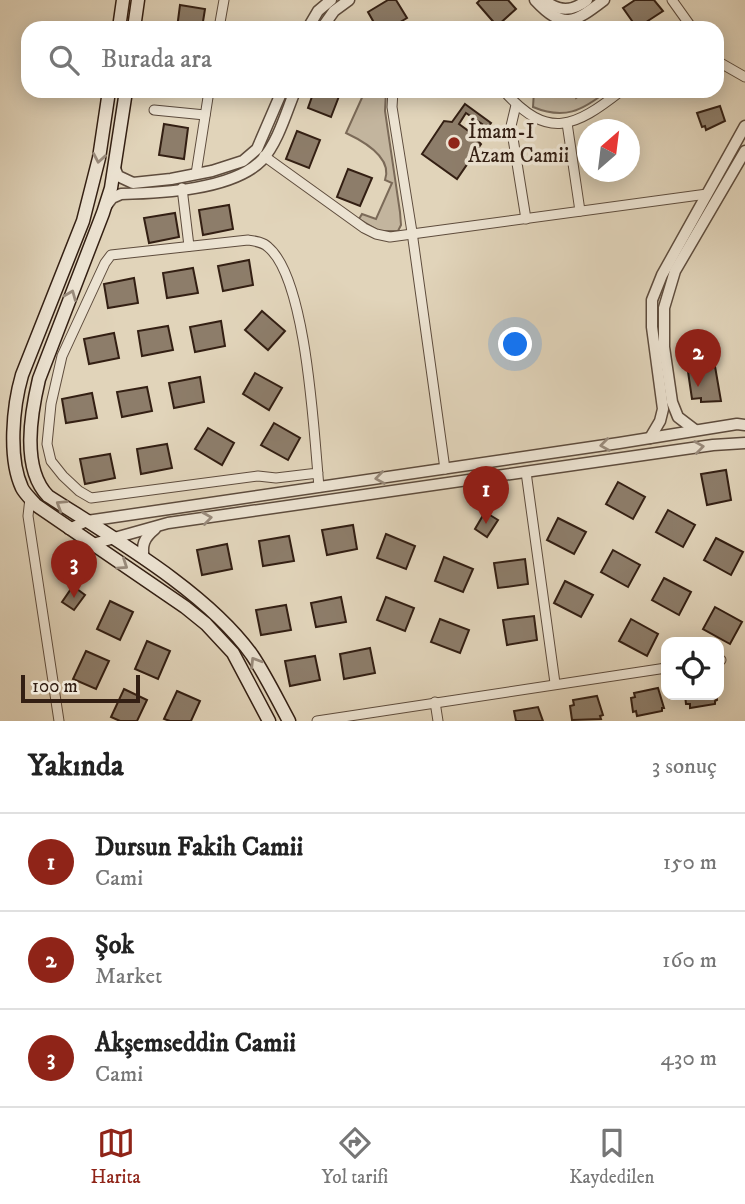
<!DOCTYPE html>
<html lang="tr">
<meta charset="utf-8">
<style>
:root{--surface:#fff;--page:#f2f2f2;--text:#222;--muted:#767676;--line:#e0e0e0;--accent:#8f2418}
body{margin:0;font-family:"IM FELL DW Pica",serif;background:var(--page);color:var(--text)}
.controls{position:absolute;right:21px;bottom:21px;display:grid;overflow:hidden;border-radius:14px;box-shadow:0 4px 18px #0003}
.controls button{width:63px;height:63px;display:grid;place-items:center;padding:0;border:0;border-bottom:2px solid var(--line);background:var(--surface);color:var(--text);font:35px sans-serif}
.compass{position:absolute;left:577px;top:119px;width:63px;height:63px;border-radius:50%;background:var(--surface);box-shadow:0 4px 18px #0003;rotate:28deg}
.scale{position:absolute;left:21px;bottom:18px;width:119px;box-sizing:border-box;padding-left:7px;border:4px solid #331f13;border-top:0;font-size:19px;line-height:24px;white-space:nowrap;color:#331f13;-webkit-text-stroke:5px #ece3d2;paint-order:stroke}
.you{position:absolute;left:516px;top:345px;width:24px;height:24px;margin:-18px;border:5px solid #fff;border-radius:50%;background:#1a73e8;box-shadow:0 0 0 10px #1a73e833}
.badge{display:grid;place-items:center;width:46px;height:46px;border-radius:50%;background:var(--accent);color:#fff;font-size:23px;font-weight:700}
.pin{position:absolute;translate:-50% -58px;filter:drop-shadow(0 2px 4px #0008)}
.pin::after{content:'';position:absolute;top:37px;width:24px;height:21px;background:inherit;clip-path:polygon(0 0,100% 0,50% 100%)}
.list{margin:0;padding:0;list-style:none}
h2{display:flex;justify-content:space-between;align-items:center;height:91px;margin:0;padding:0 28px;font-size:30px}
h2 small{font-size:23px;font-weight:400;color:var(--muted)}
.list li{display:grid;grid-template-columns:46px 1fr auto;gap:21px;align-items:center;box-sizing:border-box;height:98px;padding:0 28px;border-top:2px solid var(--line)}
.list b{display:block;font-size:26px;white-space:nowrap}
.list p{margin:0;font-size:23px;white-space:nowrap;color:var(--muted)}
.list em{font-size:23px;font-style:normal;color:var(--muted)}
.icon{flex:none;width:38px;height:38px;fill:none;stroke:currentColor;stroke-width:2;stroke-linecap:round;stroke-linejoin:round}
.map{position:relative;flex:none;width:745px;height:721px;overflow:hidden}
.search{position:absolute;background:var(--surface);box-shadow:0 4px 18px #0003;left:21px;right:21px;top:21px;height:77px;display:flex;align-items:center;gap:18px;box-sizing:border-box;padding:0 24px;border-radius:21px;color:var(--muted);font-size:26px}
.sheet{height:385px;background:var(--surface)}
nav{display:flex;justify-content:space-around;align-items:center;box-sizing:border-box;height:98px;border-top:2px solid var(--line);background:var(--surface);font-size:19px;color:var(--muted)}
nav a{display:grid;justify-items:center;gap:4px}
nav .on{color:var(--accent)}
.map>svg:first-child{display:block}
</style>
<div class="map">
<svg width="745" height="721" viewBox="0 0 745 721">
<rect width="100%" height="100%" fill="#e1d4ba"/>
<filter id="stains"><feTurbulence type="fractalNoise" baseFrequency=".00286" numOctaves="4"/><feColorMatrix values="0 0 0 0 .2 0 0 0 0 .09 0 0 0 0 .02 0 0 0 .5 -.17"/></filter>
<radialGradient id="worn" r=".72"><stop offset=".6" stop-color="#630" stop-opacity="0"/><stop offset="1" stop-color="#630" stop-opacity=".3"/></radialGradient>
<!-- green -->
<g fill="#c3b59e" stroke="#7b6a58" stroke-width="2">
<path d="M365,91H386L385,111L400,212L401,225L398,231H379L359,219L362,214L376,219L392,183L385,180C393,157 363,141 346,133Z"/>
<path d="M534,91H572L576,98L586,91H607C582,111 564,120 533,107Z"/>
</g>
<!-- building -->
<g fill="#8d7d6a" stroke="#331f13" stroke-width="2" fill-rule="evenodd">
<path d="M388,0H396L407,18L390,28H377L368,12Z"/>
<path d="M480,0H508L516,9L497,26L477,3Z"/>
<path d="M635,0H654L663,11L637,28L623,8Z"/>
<path d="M180,5L205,9L202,28H177Z"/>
<path d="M314,91H341L331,117L308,108Z"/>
<path d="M465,104L491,123L478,141L481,144L457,179L422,154L444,121L452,122ZM466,113L482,124L474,135L459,124Z"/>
<path d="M720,106L725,121L706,130L705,126L702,127L697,113Z"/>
<path d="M164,124L188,128L184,159L159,155Z"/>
<path d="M297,131L320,140L309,168L286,159Z"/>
<path d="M348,169L372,178L360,206L337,197Z"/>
<path d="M229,205L233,229L203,235L199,210Z"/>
<path d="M175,213L179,237L149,243L144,218Z"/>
<path d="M249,260L253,285L223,291L218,266Z"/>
<path d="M193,268L198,293L167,298L163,273Z"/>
<path d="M134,278L138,303L108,308L104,284Z"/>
<path d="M262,311L285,331L268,350L245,330Z"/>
<path d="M221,321L225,346L195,352L190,327Z"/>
<path d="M168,326L173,350L142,356L138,331Z"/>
<path d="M114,333L119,358L89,364L84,339Z"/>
<path d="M712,349L721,401L701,402V398L692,399L686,358L696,357L695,352Z"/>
<path d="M255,373L282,388L269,410L243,394Z"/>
<path d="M200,377L204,402L174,408L169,383Z"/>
<path d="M147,387L152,411L122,417L117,392Z"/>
<path d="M92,393L97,418L66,423L62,399Z"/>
<path d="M274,423L300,438L288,460L261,445Z"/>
<path d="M208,428L234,443L222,465L195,449Z"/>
<path d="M167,444L172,468L141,474L137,449Z"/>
<path d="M110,454L115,478L85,484L80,459Z"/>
<path d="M726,470L731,500L707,505L701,474Z"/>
<path d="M618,482L645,497L633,519L606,504Z"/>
<path d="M668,510L695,525L683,547L656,532Z"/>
<path d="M485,512L498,520L487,537L475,529Z"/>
<path d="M558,518L586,532L574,554L547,540Z"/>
<path d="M353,525L357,549L327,555L322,530Z"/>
<path d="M386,534L415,546L406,569L377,558Z"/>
<path d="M289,536L294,561L263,566L259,541Z"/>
<path d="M716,538L743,552L731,575L704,560Z"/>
<path d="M227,544L232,569L202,575L197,550Z"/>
<path d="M613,550L640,565L628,587L601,572Z"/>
<path d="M444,557L473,569L463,592L435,581Z"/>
<path d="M525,559L528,584L498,588L494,563Z"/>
<path d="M664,578L691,592L679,615L652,600Z"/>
<path d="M565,581L593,595L581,617L554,603Z"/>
<path d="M73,586L85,595L74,610L62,602Z"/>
<path d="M341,597L346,622L316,627L311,603Z"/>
<path d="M386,597L414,608L405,631L377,620Z"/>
<path d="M110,601L133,612L120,640L97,629Z"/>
<path d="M286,605L291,630L261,635L256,610Z"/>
<path d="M715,607L742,622L730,644L703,629Z"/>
<path d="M534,616L537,640L507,645L503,620Z"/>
<path d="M440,619L469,630L460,653L431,642Z"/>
<path d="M631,619L658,634L647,656L619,641Z"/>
<path d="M147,641L170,651L158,679L135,669Z"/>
<path d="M370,648L375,673L344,679L340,654Z"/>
<path d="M86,651L109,661L96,689L73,679Z"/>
<path d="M315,656L320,680L290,686L285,661Z"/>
<path d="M658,688L664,708H662V711L637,716L636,711L633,712L631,698L635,697L634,693Z"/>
<path d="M124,689L147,700L137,721H120L111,717Z"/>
<path d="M177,691L200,701L191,721H170L164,719Z"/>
<path d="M685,695H716L717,700L715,701V704L690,708V704H686Z"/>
<path d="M597,696L603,715L600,716L601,719L572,720L570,706L574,705L573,700Z"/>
<path d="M538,707L543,721H516L514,711Z"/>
</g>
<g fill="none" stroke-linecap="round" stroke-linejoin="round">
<defs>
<g id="minor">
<path d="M672,0L692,28"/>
<path d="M219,28L224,0"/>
<path d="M717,61L745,77"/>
<path d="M393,91L392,107L412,232L445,469"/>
<path d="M504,91C548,141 575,127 621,91"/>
<path d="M516,105L511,126L526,219"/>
<path d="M154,110L205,115"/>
<path d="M567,123L580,211"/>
<path d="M264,156L364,228L376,234L390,237L707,194"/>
<path d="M196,174L209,91"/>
<path d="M182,188L189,246"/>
<path d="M526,472L555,683"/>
<path d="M318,473L276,478L258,476L91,498L79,491L63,476L51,461L47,444L51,404L62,356L105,263L111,255L248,240C255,241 263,242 268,247C307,279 314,435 319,487"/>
<path d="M30,498L28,516L59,721"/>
<path d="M719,660H721"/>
<path d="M435,702L438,721"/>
<path d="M317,721L666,668"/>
</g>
<g id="tertiary">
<path d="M535,0C563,30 574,23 604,0"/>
<path d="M544,0C559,12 572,12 587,0"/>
<path d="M308,28L318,11L331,0"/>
<path d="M322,28L334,11L349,0"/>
<path d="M114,166L118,176L133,183L171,179L212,171L243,161L257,149L282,91"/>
<path d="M106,206L112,198L121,194C161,193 233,190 262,160C278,142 286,113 295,91"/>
<path d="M695,430L678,417L672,402L664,347V308L675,271L745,151"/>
<path d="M650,438L660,421L663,409L652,327V300L662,275L745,126"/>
<path d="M69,529L87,521L619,443L737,424L745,425"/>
<path d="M93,544L168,523L713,445L745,443"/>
<path d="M144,559C141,545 144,538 155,529"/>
</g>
<g id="secondary">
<path d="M119,28L123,0"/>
<path d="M134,28L138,0"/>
<path d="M109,91L99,158L83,221L22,375C13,406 8,458 22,488C25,494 31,499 36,505L185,607L206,624L233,653L269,721"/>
<path d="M126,91L111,188L103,213L39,379C31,413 21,468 48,496C113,538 207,592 252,655C266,676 277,699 289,721"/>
</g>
</defs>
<!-- minor casing -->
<use href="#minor" stroke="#5e4c3d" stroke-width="11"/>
<!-- tertiary casing -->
<use href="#tertiary" stroke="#5e4c3d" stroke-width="13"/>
<!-- secondary casing -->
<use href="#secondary" stroke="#331f13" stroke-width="15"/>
<!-- minor -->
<use href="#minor" stroke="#ece3d2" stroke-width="9"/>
<!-- tertiary -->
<use href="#tertiary" stroke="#ece3d2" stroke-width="10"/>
<!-- secondary -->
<use href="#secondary" stroke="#ece3d2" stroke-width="12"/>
</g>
<!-- one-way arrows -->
<defs><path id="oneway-chevron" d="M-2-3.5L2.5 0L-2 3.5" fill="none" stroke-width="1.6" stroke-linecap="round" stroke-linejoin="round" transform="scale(1.75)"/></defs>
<g stroke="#998b7c">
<use href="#oneway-chevron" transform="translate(99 158) rotate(100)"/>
<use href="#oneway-chevron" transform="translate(71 295) rotate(-68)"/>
<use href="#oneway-chevron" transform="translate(605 445) rotate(172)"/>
<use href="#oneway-chevron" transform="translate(699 447) rotate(-8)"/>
<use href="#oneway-chevron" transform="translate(380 478) rotate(172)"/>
<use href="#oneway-chevron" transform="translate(61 505) rotate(-148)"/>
<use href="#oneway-chevron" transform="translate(207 518) rotate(-8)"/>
<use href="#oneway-chevron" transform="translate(123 565) rotate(34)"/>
<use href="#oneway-chevron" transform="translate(255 662) rotate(-122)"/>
</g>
<!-- markers -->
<circle fill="#8f2418" stroke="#ece3d2" stroke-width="2.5" cx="454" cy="143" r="7"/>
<g text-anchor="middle" stroke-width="7" stroke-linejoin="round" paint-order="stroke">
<!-- poi labels -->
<g font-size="21" fill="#331f13" stroke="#ece3d2" text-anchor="start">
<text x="468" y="138">İmam-I<tspan x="468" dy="24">Azam Camii</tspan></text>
</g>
</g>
<rect width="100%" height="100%" filter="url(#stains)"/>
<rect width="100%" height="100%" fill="url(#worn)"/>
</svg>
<div class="controls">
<button><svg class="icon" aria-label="locate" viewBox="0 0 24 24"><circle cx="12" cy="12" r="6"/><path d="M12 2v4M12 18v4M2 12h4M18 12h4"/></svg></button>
</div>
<svg class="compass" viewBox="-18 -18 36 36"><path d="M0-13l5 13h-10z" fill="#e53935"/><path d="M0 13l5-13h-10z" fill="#767676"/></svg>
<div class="scale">100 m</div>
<div class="you"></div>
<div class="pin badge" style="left:486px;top:524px">1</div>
<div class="pin badge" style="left:698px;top:387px">2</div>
<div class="pin badge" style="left:74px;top:598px">3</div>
<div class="search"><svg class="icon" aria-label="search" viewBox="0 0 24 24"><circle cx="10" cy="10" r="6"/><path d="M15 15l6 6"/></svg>Burada ara</div>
</div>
<section class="sheet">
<h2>Yakında<small>3 sonuç</small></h2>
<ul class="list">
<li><span class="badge">1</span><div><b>Dursun Fakih Camii</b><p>Cami</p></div><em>150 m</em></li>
<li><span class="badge">2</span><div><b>Şok</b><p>Market</p></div><em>160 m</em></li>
<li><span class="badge">3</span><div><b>Akşemseddin Camii</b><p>Cami</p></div><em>430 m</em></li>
</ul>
</section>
<nav>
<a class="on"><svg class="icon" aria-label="map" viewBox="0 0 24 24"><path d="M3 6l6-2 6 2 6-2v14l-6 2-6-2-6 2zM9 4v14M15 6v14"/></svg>Harita</a>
<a><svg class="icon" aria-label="directions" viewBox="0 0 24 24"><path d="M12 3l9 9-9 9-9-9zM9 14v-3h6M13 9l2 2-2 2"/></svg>Yol tarifi</a>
<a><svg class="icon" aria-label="saved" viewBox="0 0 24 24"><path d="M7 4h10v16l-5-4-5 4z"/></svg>Kaydedilen</a>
</nav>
